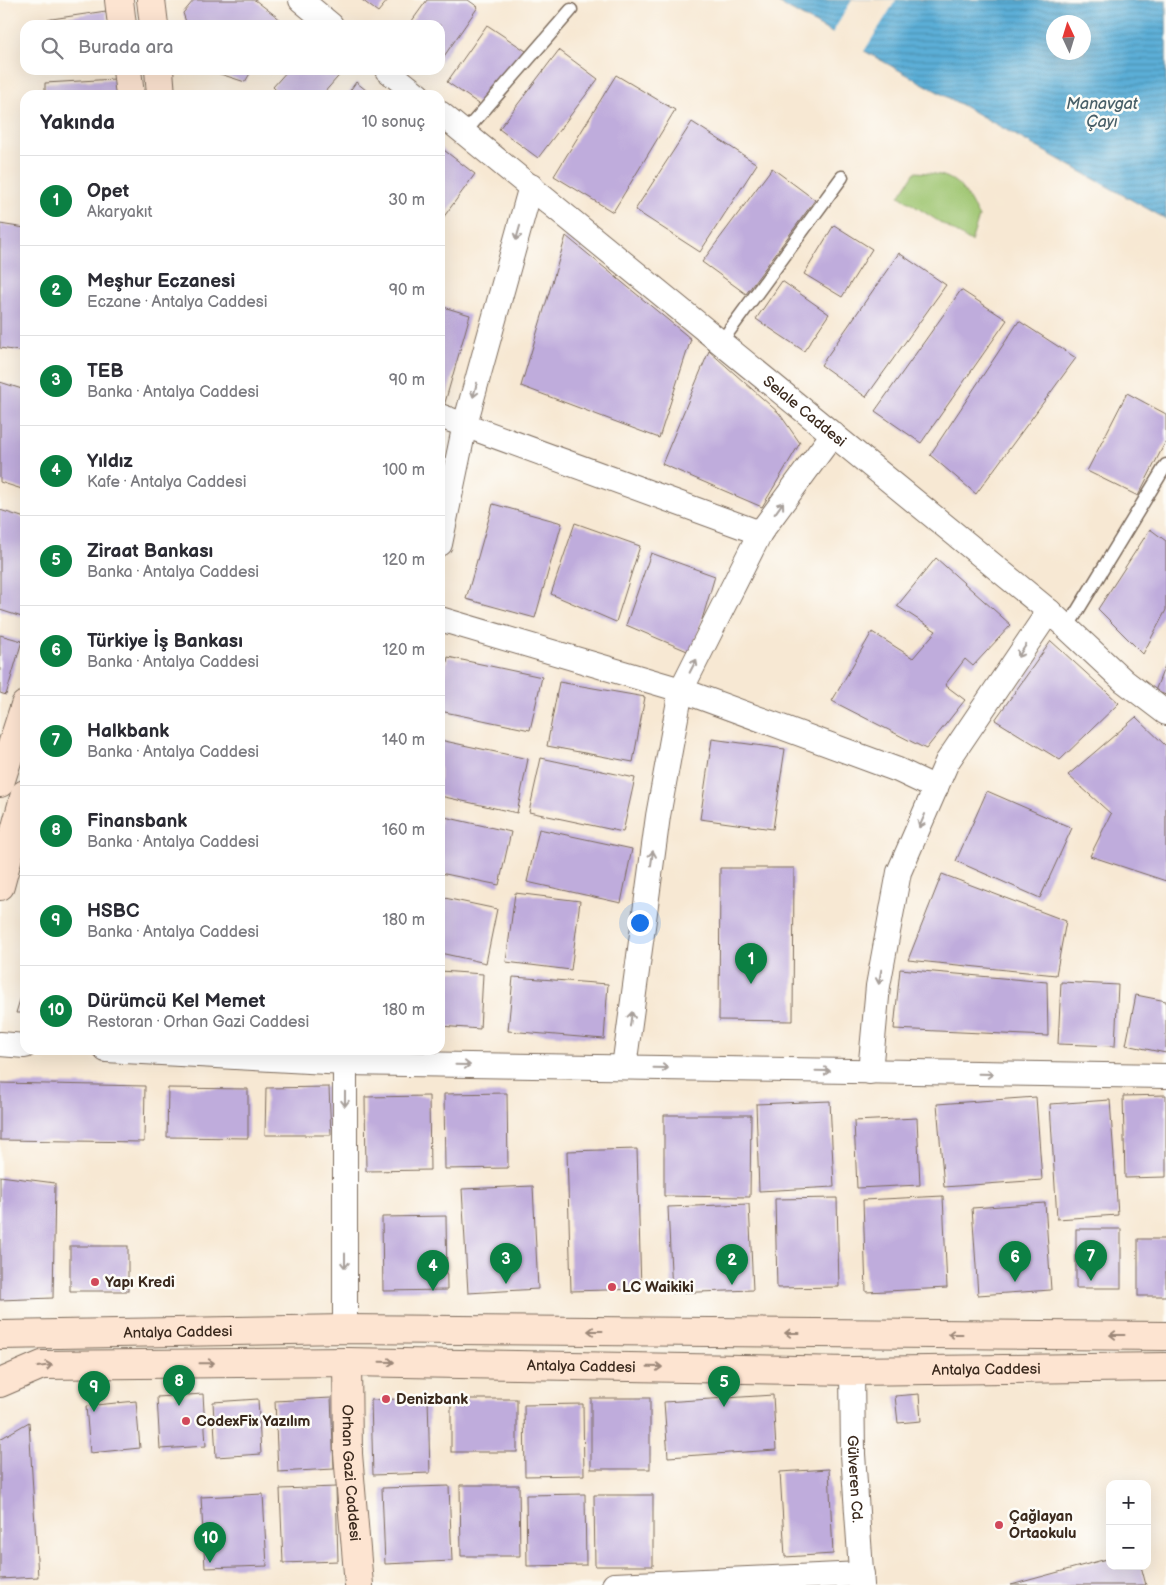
<!DOCTYPE html>
<html lang="tr">
<meta charset="utf-8">
<style>
:root{--surface:#fff;--page:#f7f7f7;--text:#2b2b33;--muted:#7c7c81;--line:#e1e1e2;--accent:#0b8043}
body{margin:0;font-family:"Balsamiq Sans",sans-serif;background:var(--page);color:var(--text)}
.controls{position:absolute;right:15px;bottom:15px;display:grid;overflow:hidden;border-radius:10px;box-shadow:0 5px 20px #0002}
.controls button{width:45px;height:45px;display:grid;place-items:center;padding:0;border:0;border-bottom:1px solid var(--line);background:var(--surface);color:var(--text);font:25px sans-serif}
.compass{position:absolute;left:1046px;top:15px;width:45px;height:45px;border-radius:50%;background:var(--surface);box-shadow:0 5px 20px #0002;rotate:356deg}
.you{position:absolute;left:639px;top:922px;width:18px;height:18px;margin:-12px;border:4px solid #fff;border-radius:50%;background:#1a73e8;box-shadow:0 0 0 8px #1a73e833}
.badge{display:grid;place-items:center;width:32px;height:32px;border-radius:50%;background:var(--accent);color:#fff;font-size:16px;font-weight:700}
.pin{position:absolute;translate:-50% -41px;filter:drop-shadow(0 1px 2px #0008)}
.pin::after{content:'';position:absolute;top:26px;width:18px;height:15px;background:inherit;clip-path:polygon(0 0,100% 0,50% 100%)}
.list{margin:0;padding:0;list-style:none}
h2{display:flex;justify-content:space-between;align-items:center;height:65px;margin:0;padding:0 20px;font-size:21px}
h2 small{font-size:16px;font-weight:400;color:var(--muted)}
.list li{display:grid;grid-template-columns:32px 1fr auto;gap:15px;align-items:center;box-sizing:border-box;height:90px;padding:0 20px;border-top:1px solid var(--line)}
.list b{display:block;font-size:19px;white-space:nowrap}
.list p{margin:0;font-size:16px;white-space:nowrap;color:var(--muted)}
.list em{font-size:16px;font-style:normal;color:var(--muted)}
.icon{flex:none;width:28px;height:28px;fill:none;stroke:currentColor;stroke-width:2;stroke-linecap:round;stroke-linejoin:round}
.map{position:relative;flex:none;width:1166px;height:1585px;overflow:hidden}
.search{position:absolute;background:var(--surface);box-shadow:0 5px 20px #0002;left:20px;top:20px;width:425px;height:55px;display:flex;align-items:center;gap:12px;box-sizing:border-box;padding:0 18px;border-radius:15px;color:var(--muted);font-size:19px}
.panel{position:absolute;background:var(--surface);box-shadow:0 5px 20px #0002;left:20px;top:90px;width:425px;height:965px;border-radius:15px}
.map>svg:first-child{display:block}
</style>
<div class="map">
<svg width="1166" height="1585" viewBox="0 0 1166 1585">
<defs>
<pattern id="water-rules" width="6" height="5" patternUnits="userSpaceOnUse" patternTransform="scale(1.25)"><rect width="6" height="5" fill="#5baed7"/><path d="M0 2.5h6" fill="none" stroke="#4c8eae"/></pattern>
</defs>
<rect width="100%" height="100%" fill="#fdfcf7"/>
<filter id="ink" filterUnits="userSpaceOnUse"><feTurbulence type="fractalNoise" baseFrequency=".02" numOctaves="2"/><feDisplacementMap in="SourceGraphic" scale="10" xChannelSelector="R" yChannelSelector="G"/><feConvolveMatrix kernelMatrix="1 2 1 2 8 2 1 2 1" color-interpolation-filters="sRGB"/></filter>
<filter id="wash" filterUnits="userSpaceOnUse"><feTurbulence type="fractalNoise" baseFrequency=".0096" numOctaves="4" result="noise"/><feDisplacementMap in="SourceGraphic" scale="20" xChannelSelector="R" yChannelSelector="G"/><feGaussianBlur stdDeviation="1.12" result="paint"/><feColorMatrix in="noise" values="0 0 0 0 0 0 0 0 0 0 0 0 0 0 0 0 0 1.4 0 .05"/><feComposite in="paint" operator="in"/></filter>
<g filter="url(#wash)">
<rect width="100%" height="100%" fill="#f7e8d3"/>
<!-- green -->
<path fill="#9ec570" stroke="#6c7847" d="M915,172C956,174 960,182 979,217L971,242L899,196Z"/>
<!-- water -->
<path fill="url(#water-rules)" stroke="#4b6c7a" fill-rule="evenodd" d="M773,0H1166V219ZM1054,22H1084V52H1054Z"/>
<!-- pier -->
<path fill="#f7e8d3" d="M852,0H896L863,53L831,35Z"/>
<g id="blocks">
<!-- building -->
<g fill="#bfacdc">
<path d="M194,0H255L281,20L278,25H187L183,13Z"/>
<path d="M362,0H388L378,12Z"/>
<path d="M427,0H468L478,7L440,62V25H409Z"/>
<path d="M106,11L108,25H45V20Z"/>
<path d="M487,25L526,51L485,108L447,82Z"/>
<path d="M559,50L598,79L538,158L499,129Z"/>
<path d="M208,70H252L245,82Z"/>
<path d="M288,70H344L322,95H281L273,87Z"/>
<path d="M616,75L675,110L613,212L554,176Z"/>
<path d="M115,79L116,95H45V83Z"/>
<path d="M356,82L372,95H347Z"/>
<path d="M692,122L757,164L700,252L635,210Z"/>
<path d="M440,147L475,174L440,222Z"/>
<path d="M772,168L815,200L746,294L702,262Z"/>
<path d="M0,224L25,228V352L0,348Z"/>
<path d="M834,225L872,249L842,297L804,274Z"/>
<path d="M566,236L691,339L659,438L521,386Z"/>
<path d="M899,253L946,285L866,397L821,365Z"/>
<path d="M782,281L829,314L804,351L756,319Z"/>
<path d="M961,290L1007,320L921,443L875,411Z"/>
<path d="M440,306L470,315L444,406L440,405Z"/>
<path d="M1019,321L1076,358L976,494L930,455Z"/>
<path d="M709,351L779,413L800,443L762,507L662,464Z"/>
<path d="M0,382L25,390V490L0,482Z"/>
<path d="M1127,393L1166,414V441L1138,496L1087,471Z"/>
<path d="M493,504L562,523L535,618L466,599Z"/>
<path d="M0,510L25,518V618L0,610Z"/>
<path d="M575,523L640,546L616,622L551,594Z"/>
<path d="M1150,529L1166,541V610L1143,654L1098,609Z"/>
<path d="M651,553L715,576L692,653L626,625Z"/>
<path d="M936,558L1011,625L973,666L965,659L945,685L965,700L926,749L832,701L872,632L913,658L936,631L897,606Z"/>
<path d="M0,635L22,641L6,695L0,693Z"/>
<path d="M1051,641L1119,703L1060,760L995,720Z"/>
<path d="M448,657L542,677L530,730L440,711V695Z"/>
<path d="M1166,663V695L1155,691Z"/>
<path d="M559,682L645,697L633,762L547,746Z"/>
<path d="M1136,717L1166,746V881L1090,856L1111,814L1068,775Z"/>
<path d="M712,739L785,749L773,829L700,819Z"/>
<path d="M440,740L528,759L517,813L440,796Z"/>
<path d="M541,758L635,778L623,832L529,812Z"/>
<path d="M987,791L1072,828L1040,898L956,861Z"/>
<path d="M440,816L511,832L499,885L440,873Z"/>
<path d="M539,829L632,849L621,903L527,882Z"/>
<path d="M720,868H794L793,1021L719,1020Z"/>
<path d="M942,874L1066,921L1056,975L908,960Z"/>
<path d="M515,893L580,901L571,970L506,962Z"/>
<path d="M440,897L497,909L486,963L440,953Z"/>
<path d="M900,969L1047,982L1048,1036L894,1029Z"/>
<path d="M440,971L483,974L480,1029L440,1026Z"/>
<path d="M513,977L608,984L604,1039L508,1031Z"/>
<path d="M1061,982L1118,985L1115,1046L1058,1044Z"/>
<path d="M25,983V1013H16Z"/>
<path d="M1136,995L1166,1001V1053L1126,1045Z"/>
<path d="M0,1083L145,1086L144,1142L0,1140Z"/>
<path d="M329,1087L331,1135H265L266,1088Z"/>
<path d="M168,1088L248,1089V1138L167,1137Z"/>
<path d="M507,1093L508,1168L445,1169L444,1094Z"/>
<path d="M1166,1095V1177L1125,1178L1123,1096Z"/>
<path d="M429,1096L430,1170L366,1171L365,1097Z"/>
<path d="M1036,1097L1042,1180L944,1187L937,1104Z"/>
<path d="M1110,1100L1118,1215L1057,1219L1050,1104Z"/>
<path d="M830,1101L834,1187L759,1191L756,1104Z"/>
<path d="M664,1115H751L750,1197L664,1196Z"/>
<path d="M917,1118L920,1185L857,1188L854,1121Z"/>
<path d="M637,1149L641,1289L571,1291L567,1151Z"/>
<path d="M0,1176L55,1183L53,1298L0,1300Z"/>
<path d="M533,1186L538,1289L468,1293L462,1189Z"/>
<path d="M943,1196L947,1288L866,1292L863,1200Z"/>
<path d="M837,1198L839,1287L777,1288L775,1199Z"/>
<path d="M1045,1203L1051,1290L978,1295L972,1208Z"/>
<path d="M749,1204L753,1290L672,1293L668,1207Z"/>
<path d="M446,1216L447,1290L383,1291L382,1217Z"/>
<rect x="1076" y="1229" width="45" height="59"/>
<rect x="1138" y="1239" width="28" height="57"/>
<rect x="70" y="1246" width="58" height="45"/>
<path d="M203,1394L206,1446L160,1449L157,1397Z"/>
<path d="M919,1394L921,1421L898,1423L895,1396Z"/>
<path d="M773,1395L776,1450L668,1457L664,1402Z"/>
<path d="M331,1398L334,1469L278,1472L275,1401Z"/>
<path d="M428,1398L430,1473L373,1475L371,1400Z"/>
<rect x="591" y="1398" width="59" height="71"/>
<path d="M258,1399L261,1454L216,1457L213,1402Z"/>
<rect x="451" y="1399" width="66" height="53"/>
<path d="M136,1401L140,1448L90,1453L86,1406Z"/>
<path d="M583,1404L584,1475L525,1476L524,1405Z"/>
<path d="M29,1422L38,1577L0,1579V1439Z"/>
<path d="M829,1469L833,1554L785,1557L780,1472Z"/>
<path d="M460,1485H519L520,1556H461Z"/>
<path d="M449,1486L452,1561L385,1564L382,1488Z"/>
<path d="M336,1487L338,1561L283,1563L280,1489Z"/>
<path d="M263,1494L267,1566L205,1568L201,1497Z"/>
<path d="M585,1494L586,1565L527,1566L526,1495Z"/>
<path d="M594,1495H653V1566H595Z"/>
<path d="M1110,1558V1566H1141L1146,1585H1011Z"/>
</g>
</g>
</g>
<g filter="url(#ink)">
<use href="#blocks" fill-opacity="0" stroke="#7d6c5d" stroke-width="1"/>
<g fill="none" stroke-linecap="round" stroke-linejoin="round">
<defs>
<g id="lane">
<path d="M464,133L571,10"/>
<path d="M721,342L842,177"/>
<path d="M1067,628L1166,465"/>
</g>
<g id="street">
<path d="M301,0L331,25"/>
<path d="M387,70L418,95"/>
<path id="s1" d="M440,113L1049,611L1124,681L1166,713"/>
<path d="M440,416L760,533"/>
<path d="M440,544L465,424L531,186"/>
<path d="M440,619L681,690L898,770L936,788"/>
<path d="M0,1044L25,1046"/>
<path d="M106,1050L345,1063L1166,1076"/>
<path d="M624,1067L658,816L681,690L760,533L833,434"/>
<path d="M870,1072L878,986L899,872L947,762L1049,611"/>
<path d="M345,1329V1063L347,1050"/>
<path id="s2" d="M852,1371L853,1454L862,1585"/>
<path d="M614,1585L862,1574"/>
</g>
<g id="secondary">
<path d="M119,0L122,25"/>
<path d="M151,0L154,25"/>
<path d="M127,70L130,95"/>
<path d="M159,70L161,95"/>
<path d="M0,783L25,705"/>
<path d="M0,886L25,794"/>
<path id="s3" d="M0,1335L345,1329L1166,1336"/>
<path id="s4" d="M347,1362L348,1454L359,1585"/>
<path id="s5" d="M0,1383L42,1365L347,1362L852,1371L1166,1367"/>
</g>
</defs>
<!-- lane casing -->
<use href="#lane" stroke="#7d6c5d" stroke-width="15"/>
<!-- street casing -->
<use href="#street" stroke="#7d6c5d" stroke-width="26"/>
<!-- secondary casing -->
<use href="#secondary" stroke="#7d6c5d" stroke-width="30"/>
<!-- lane -->
<use href="#lane" stroke="#fff" stroke-width="12"/>
<!-- street -->
<use href="#street" stroke="#fff" stroke-width="24"/>
<!-- secondary -->
<use href="#secondary" stroke="#fde4d1" stroke-width="28"/>
</g>
<!-- one-way arrows -->
<defs><path id="oneway-shaft" d="M-6 0H5M1.5-3L5.5 0L1.5 3" fill="none" stroke-width="1.6" stroke-linecap="round" stroke-linejoin="round" transform="scale(1.25)"/></defs>
<g stroke="#a79f9a">
<use href="#oneway-shaft" transform="translate(518 233) rotate(106)"/>
<use href="#oneway-shaft" transform="translate(475 390) rotate(105)"/>
<use href="#oneway-shaft" transform="translate(779 508) rotate(-54)"/>
<use href="#oneway-shaft" transform="translate(1022 651) rotate(124)"/>
<use href="#oneway-shaft" transform="translate(693 666) rotate(-63)"/>
<use href="#oneway-shaft" transform="translate(922 821) rotate(114)"/>
<use href="#oneway-shaft" transform="translate(652 858) rotate(-82)"/>
<use href="#oneway-shaft" transform="translate(880 977) rotate(100)"/>
<use href="#oneway-shaft" transform="translate(631 1019) rotate(-82)"/>
<use href="#oneway-shaft" transform="translate(463 1065) rotate(1)"/>
<use href="#oneway-shaft" transform="translate(661 1068) rotate(1)"/>
<use href="#oneway-shaft" transform="translate(823 1071) rotate(1)"/>
<use href="#oneway-shaft" transform="translate(986 1074) rotate(1)"/>
<use href="#oneway-shaft" transform="translate(345 1099) rotate(90)"/>
<use href="#oneway-shaft" transform="translate(345 1261) rotate(90)"/>
</g>
<g stroke="#9c8778">
<use href="#oneway-shaft" transform="translate(595 1331) rotate(-180)"/>
<use href="#oneway-shaft" transform="translate(792 1333) rotate(-180)"/>
<use href="#oneway-shaft" transform="translate(955 1334) rotate(-180)"/>
<use href="#oneway-shaft" transform="translate(1117 1335) rotate(-180)"/>
<use href="#oneway-shaft" transform="translate(387 1362) rotate(1)"/>
<use href="#oneway-shaft" transform="translate(207 1363) rotate(-1)"/>
<use href="#oneway-shaft" transform="translate(45 1366) rotate(-8)"/>
<use href="#oneway-shaft" transform="translate(655 1367) rotate(1)"/>
</g>
</g>
<!-- markers -->
<g fill="#d1495b" stroke="#fdfcf7" stroke-width="2">
<circle cx="95" cy="1282" r="5"/>
<circle cx="612" cy="1287" r="5"/>
<circle cx="386" cy="1399" r="5"/>
<circle cx="186" cy="1421" r="5"/>
<circle cx="999" cy="1525" r="5"/>
</g>
<g text-anchor="middle" stroke-width="5" stroke-linejoin="round" paint-order="stroke">
<!-- street labels -->
<g font-size="15" fill="#3b2a1e" stroke="#fdfcf7">
<text dy="5" stroke="none"><textPath href="#s1" startOffset="471">Selale Caddesi</textPath></text>
<text dy="5" stroke="none"><textPath href="#s3" startOffset="178">Antalya Caddesi</textPath></text>
<text dy="5" stroke="none"><textPath href="#s5" startOffset="585">Antalya Caddesi</textPath></text>
<text dy="5" stroke="none"><textPath href="#s5" startOffset="990">Antalya Caddesi</textPath></text>
<text dy="5" stroke="none"><textPath href="#s4" startOffset="111">Orhan Gazi Caddesi</textPath></text>
<text dy="5" stroke="none"><textPath href="#s2" startOffset="108">Gülveren Cd.</textPath></text>
</g>
<!-- poi labels -->
<g font-size="15" font-weight="bold" fill="#3b2a1e" stroke="#fdfcf7" text-anchor="start">
<text x="105" y="1287">Yapı Kredi</text>
<text x="622" y="1292">LC Waikiki</text>
<text x="396" y="1404">Denizbank</text>
<text x="196" y="1426">CodexFix Yazılım</text>
<text x="1009" y="1521">Çağlayan<tspan x="1009" dy="17">Ortaokulu</tspan></text>
</g>
<!-- water labels -->
<g font-size="16" font-style="italic" fill="#485f68" stroke="#fdfcf7">
<text x="1102" y="109">Manavgat<tspan x="1102" dy="18">Çayı</tspan></text>
</g>
</g>
</svg>
<div class="controls">
<button>+</button>
<button>−</button>
</div>
<svg class="compass" viewBox="-18 -18 36 36"><path d="M0-13l5 13h-10z" fill="#e53935"/><path d="M0 13l5-13h-10z" fill="#7c7c81"/></svg>
<div class="you"></div>
<div class="pin badge" style="left:751px;top:984px">1</div>
<div class="pin badge" style="left:732px;top:1285px">2</div>
<div class="pin badge" style="left:506px;top:1284px">3</div>
<div class="pin badge" style="left:433px;top:1291px">4</div>
<div class="pin badge" style="left:724px;top:1407px">5</div>
<div class="pin badge" style="left:1015px;top:1282px">6</div>
<div class="pin badge" style="left:1091px;top:1281px">7</div>
<div class="pin badge" style="left:179px;top:1406px">8</div>
<div class="pin badge" style="left:94px;top:1412px">9</div>
<div class="pin badge" style="left:210px;top:1563px">10</div>
<div class="search"><svg class="icon" aria-label="search" viewBox="0 0 24 24"><circle cx="10" cy="10" r="6"/><path d="M15 15l6 6"/></svg>Burada ara</div>
<section class="panel">
<h2>Yakında<small>10 sonuç</small></h2>
<ul class="list">
<li><span class="badge">1</span><div><b>Opet</b><p>Akaryakıt</p></div><em>30 m</em></li>
<li><span class="badge">2</span><div><b>Meşhur Eczanesi</b><p>Eczane · Antalya Caddesi</p></div><em>90 m</em></li>
<li><span class="badge">3</span><div><b>TEB</b><p>Banka · Antalya Caddesi</p></div><em>90 m</em></li>
<li><span class="badge">4</span><div><b>Yıldız</b><p>Kafe · Antalya Caddesi</p></div><em>100 m</em></li>
<li><span class="badge">5</span><div><b>Ziraat Bankası</b><p>Banka · Antalya Caddesi</p></div><em>120 m</em></li>
<li><span class="badge">6</span><div><b>Türkiye İş Bankası</b><p>Banka · Antalya Caddesi</p></div><em>120 m</em></li>
<li><span class="badge">7</span><div><b>Halkbank</b><p>Banka · Antalya Caddesi</p></div><em>140 m</em></li>
<li><span class="badge">8</span><div><b>Finansbank</b><p>Banka · Antalya Caddesi</p></div><em>160 m</em></li>
<li><span class="badge">9</span><div><b>HSBC</b><p>Banka · Antalya Caddesi</p></div><em>180 m</em></li>
<li><span class="badge">10</span><div><b>Dürümcü Kel Memet</b><p>Restoran · Orhan Gazi Caddesi</p></div><em>180 m</em></li>
</ul>
</section>
</div>
